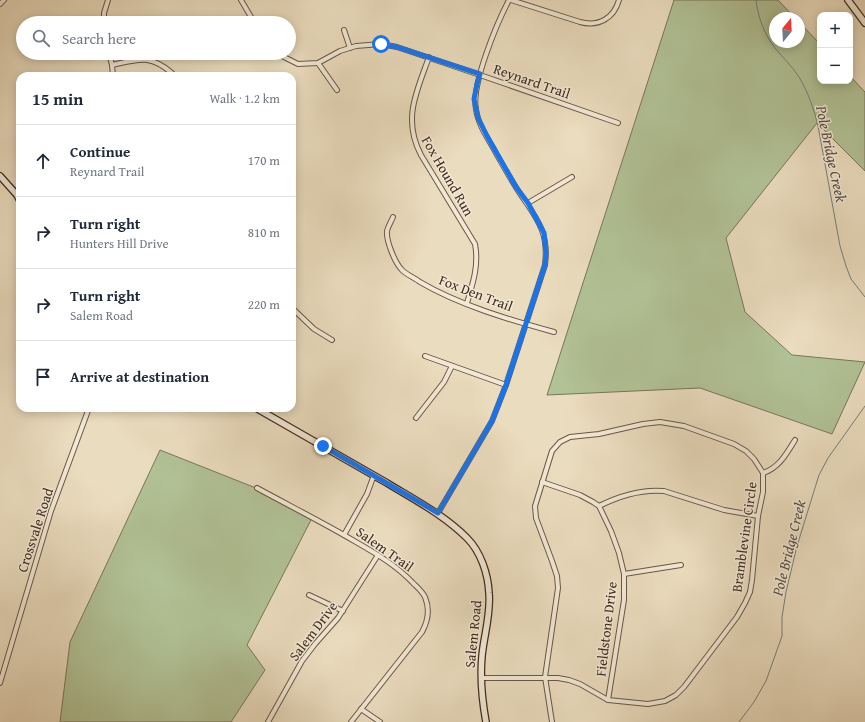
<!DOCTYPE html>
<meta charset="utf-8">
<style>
:root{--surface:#fff;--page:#f6f6f7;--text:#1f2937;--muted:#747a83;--line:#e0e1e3}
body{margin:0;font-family:"Gentium Book Plus",serif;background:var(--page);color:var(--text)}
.controls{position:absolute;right:12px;top:12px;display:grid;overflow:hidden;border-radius:8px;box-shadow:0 2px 10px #0003}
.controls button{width:36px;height:36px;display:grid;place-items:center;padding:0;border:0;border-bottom:1px solid var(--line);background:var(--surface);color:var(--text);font:20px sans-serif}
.compass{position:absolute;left:769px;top:12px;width:36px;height:36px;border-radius:50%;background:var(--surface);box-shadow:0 2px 10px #0003;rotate:18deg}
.stop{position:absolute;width:12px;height:12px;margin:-9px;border:3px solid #1a73e8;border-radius:50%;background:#fff}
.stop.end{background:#1a73e8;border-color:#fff;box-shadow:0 1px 4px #0008}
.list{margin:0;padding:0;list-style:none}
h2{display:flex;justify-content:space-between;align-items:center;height:52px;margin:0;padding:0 16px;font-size:17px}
h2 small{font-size:13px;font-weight:400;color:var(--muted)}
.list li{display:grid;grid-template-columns:26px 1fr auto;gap:12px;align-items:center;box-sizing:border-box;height:72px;padding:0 16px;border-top:1px solid var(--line)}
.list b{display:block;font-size:15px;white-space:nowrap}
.list p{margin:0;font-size:13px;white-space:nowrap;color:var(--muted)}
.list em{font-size:13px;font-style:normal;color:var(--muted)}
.icon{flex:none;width:22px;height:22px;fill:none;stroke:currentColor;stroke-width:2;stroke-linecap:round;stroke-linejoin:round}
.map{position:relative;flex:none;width:865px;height:722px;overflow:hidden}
.search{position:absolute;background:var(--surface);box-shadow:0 2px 10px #0003;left:16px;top:16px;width:280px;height:44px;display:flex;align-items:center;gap:10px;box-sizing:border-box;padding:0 14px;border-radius:22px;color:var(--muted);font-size:15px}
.panel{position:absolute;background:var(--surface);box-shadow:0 2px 10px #0003;left:16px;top:72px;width:280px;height:340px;border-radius:12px}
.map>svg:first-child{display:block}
</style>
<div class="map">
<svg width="865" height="722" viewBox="0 0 865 722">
<rect width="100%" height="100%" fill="#eadcbe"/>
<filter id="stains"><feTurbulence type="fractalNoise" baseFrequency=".005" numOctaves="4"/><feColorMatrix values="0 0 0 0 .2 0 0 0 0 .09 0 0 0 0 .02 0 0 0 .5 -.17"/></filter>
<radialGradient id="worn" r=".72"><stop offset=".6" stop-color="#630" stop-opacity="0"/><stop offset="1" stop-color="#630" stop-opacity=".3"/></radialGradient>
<!-- green -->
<g fill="#b1c296" stroke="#79765a">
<path d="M674,0H778L795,18H775V42H799V22L820,44V81H850V76L865,92V171L817,123L726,238L745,312L792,355L865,362L832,434L700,388L547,395Z"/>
<path d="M160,450L256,488L312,518L247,645L265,670L231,722H60L70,642Z"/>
</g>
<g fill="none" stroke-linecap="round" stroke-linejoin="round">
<!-- stream -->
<g stroke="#76817b" stroke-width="1">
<path d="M756,0C758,17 764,34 775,48C783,58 792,66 799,77C808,92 814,109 818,126L840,246L846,266L851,279L865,297"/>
<path d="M739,722L754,702L766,681L782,636V617L786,592L797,546L819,475L828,458L865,406"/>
</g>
<defs>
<g id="street">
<path d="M241,0L251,17L257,23"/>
<path d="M511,0L580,22C599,27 614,18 619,0"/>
<path d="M0,4L4,0"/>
<path d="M104,23V13L108,0"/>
<path d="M344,30L350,48"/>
<path d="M109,53L112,65L113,76"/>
<path d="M281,53L284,57L298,64L318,63L340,51L356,46L381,44L397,47L480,75L618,123"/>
<path d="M429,57C417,91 402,119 421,155L475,244C479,265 473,283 467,303"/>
<path d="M318,63L337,90"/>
<path d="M112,65C139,59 149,54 172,73"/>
<path d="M528,203L572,177"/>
<path d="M393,217C391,222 388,226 387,231C386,241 395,263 402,270C407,275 415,278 420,282C459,305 510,320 554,332"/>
<path d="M292,308L314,329L332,340"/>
<path d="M425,356L506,385"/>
<path d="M416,418L444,382L452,366"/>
<path d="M763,473C779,468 787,453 795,440"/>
<path d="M542,482L580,495L593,502L599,506L611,531L619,553L624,574V600L608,700"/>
<path d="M257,488C290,506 324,523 356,542C377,554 397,566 413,583C417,587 422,591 425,597C430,609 428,621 422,632L351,722"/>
<path d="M599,506C619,496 642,489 664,491L724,510L758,516"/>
<path d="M438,513L492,421L506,385L545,265C549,233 538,220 521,195C512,182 504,167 496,153C489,140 478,125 476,109C471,85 497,23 509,0"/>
<path d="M344,535L367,494L374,475"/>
<path d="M624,574L681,565"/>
<path d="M309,595L343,611"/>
<path d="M481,678H558L569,680L580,684L608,700L648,704L665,701L676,695L684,687L737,617L745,603L750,592L752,580L758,516L763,492V473L754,459L746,451L734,444L684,426L660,422L643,424L599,434L570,437L560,442L552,451L535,506L536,518L552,561L557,576L558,588L545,677L552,722"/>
<path d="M0,683L51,511L89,408"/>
<path d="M361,709L380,722"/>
<path d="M268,722L302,661L315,644L338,618L378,555"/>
</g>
<g id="secondary">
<path d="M848,0L865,23"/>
<path d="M0,176L17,195L20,201"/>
<path d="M256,408C300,433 344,458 387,483C415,500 444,515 467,538C481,552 488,574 489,593C491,614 484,635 482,656C480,678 482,700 486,722"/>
</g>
</defs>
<!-- street casing -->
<use href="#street" stroke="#6b5745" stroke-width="6"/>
<!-- secondary casing -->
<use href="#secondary" stroke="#412b1d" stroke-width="8"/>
<!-- street -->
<use href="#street" stroke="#f1e8d5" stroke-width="4"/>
<!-- secondary -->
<use href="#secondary" stroke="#f1e8d5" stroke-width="5.5"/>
</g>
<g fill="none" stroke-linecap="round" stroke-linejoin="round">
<!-- route -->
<path stroke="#1a73e8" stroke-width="5" d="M323,446L438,513L492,421L506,385L545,265L546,253L544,233L528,203L516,187L487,136L478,118L474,99L477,84L480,74L397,47L381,44"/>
</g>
<g text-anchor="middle" stroke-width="3" stroke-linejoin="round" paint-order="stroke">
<!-- street labels -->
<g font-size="14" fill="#412b1d" stroke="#f1e8d5">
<text transform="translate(532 81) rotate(19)" y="5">Reynard Trail</text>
<text transform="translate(448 176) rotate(60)" y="5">Fox Hound Run</text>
<text transform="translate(476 293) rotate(21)" y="5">Fox Den Trail</text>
<text transform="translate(35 530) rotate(-72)" y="5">Crossvale Road</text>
<text transform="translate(744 537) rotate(-82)" y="5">Bramblevine Circle</text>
<text transform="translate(385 549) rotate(35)" y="5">Salem Trail</text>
<text transform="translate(606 629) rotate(-83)" y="5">Fieldstone Drive</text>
<text transform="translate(313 631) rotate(-53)" y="5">Salem Drive</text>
<text transform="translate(473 634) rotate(-84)" y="5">Salem Road</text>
</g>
<!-- water labels -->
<g font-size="15" font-style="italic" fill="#574f44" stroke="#f1e8d5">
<text transform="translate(831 154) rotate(78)" y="5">Pole Bridge Creek</text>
<text transform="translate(789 548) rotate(-76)" y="5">Pole Bridge Creek</text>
</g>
</g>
<rect width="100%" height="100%" filter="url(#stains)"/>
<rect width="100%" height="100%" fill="url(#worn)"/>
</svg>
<div class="controls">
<button>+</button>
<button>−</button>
</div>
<svg class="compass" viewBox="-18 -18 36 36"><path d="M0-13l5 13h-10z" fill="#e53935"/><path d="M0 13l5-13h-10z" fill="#747a83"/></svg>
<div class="stop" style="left:381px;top:44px"></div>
<div class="stop end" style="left:323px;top:446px"></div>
<div class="search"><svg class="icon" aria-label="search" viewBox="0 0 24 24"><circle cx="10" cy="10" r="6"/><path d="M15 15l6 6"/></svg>Search here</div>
<section class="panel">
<h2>15 min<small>Walk · 1.2 km</small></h2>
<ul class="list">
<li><svg class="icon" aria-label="ahead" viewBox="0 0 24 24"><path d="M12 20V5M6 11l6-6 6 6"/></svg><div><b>Continue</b><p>Reynard Trail</p></div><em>170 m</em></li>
<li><svg class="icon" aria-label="right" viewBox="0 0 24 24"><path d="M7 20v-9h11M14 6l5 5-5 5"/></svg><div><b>Turn right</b><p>Hunters Hill Drive</p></div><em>810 m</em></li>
<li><svg class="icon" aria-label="right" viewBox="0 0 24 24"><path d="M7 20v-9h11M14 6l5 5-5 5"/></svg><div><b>Turn right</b><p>Salem Road</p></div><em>220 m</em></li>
<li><svg class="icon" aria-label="arrive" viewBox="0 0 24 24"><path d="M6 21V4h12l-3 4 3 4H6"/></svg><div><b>Arrive at destination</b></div></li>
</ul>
</section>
</div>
